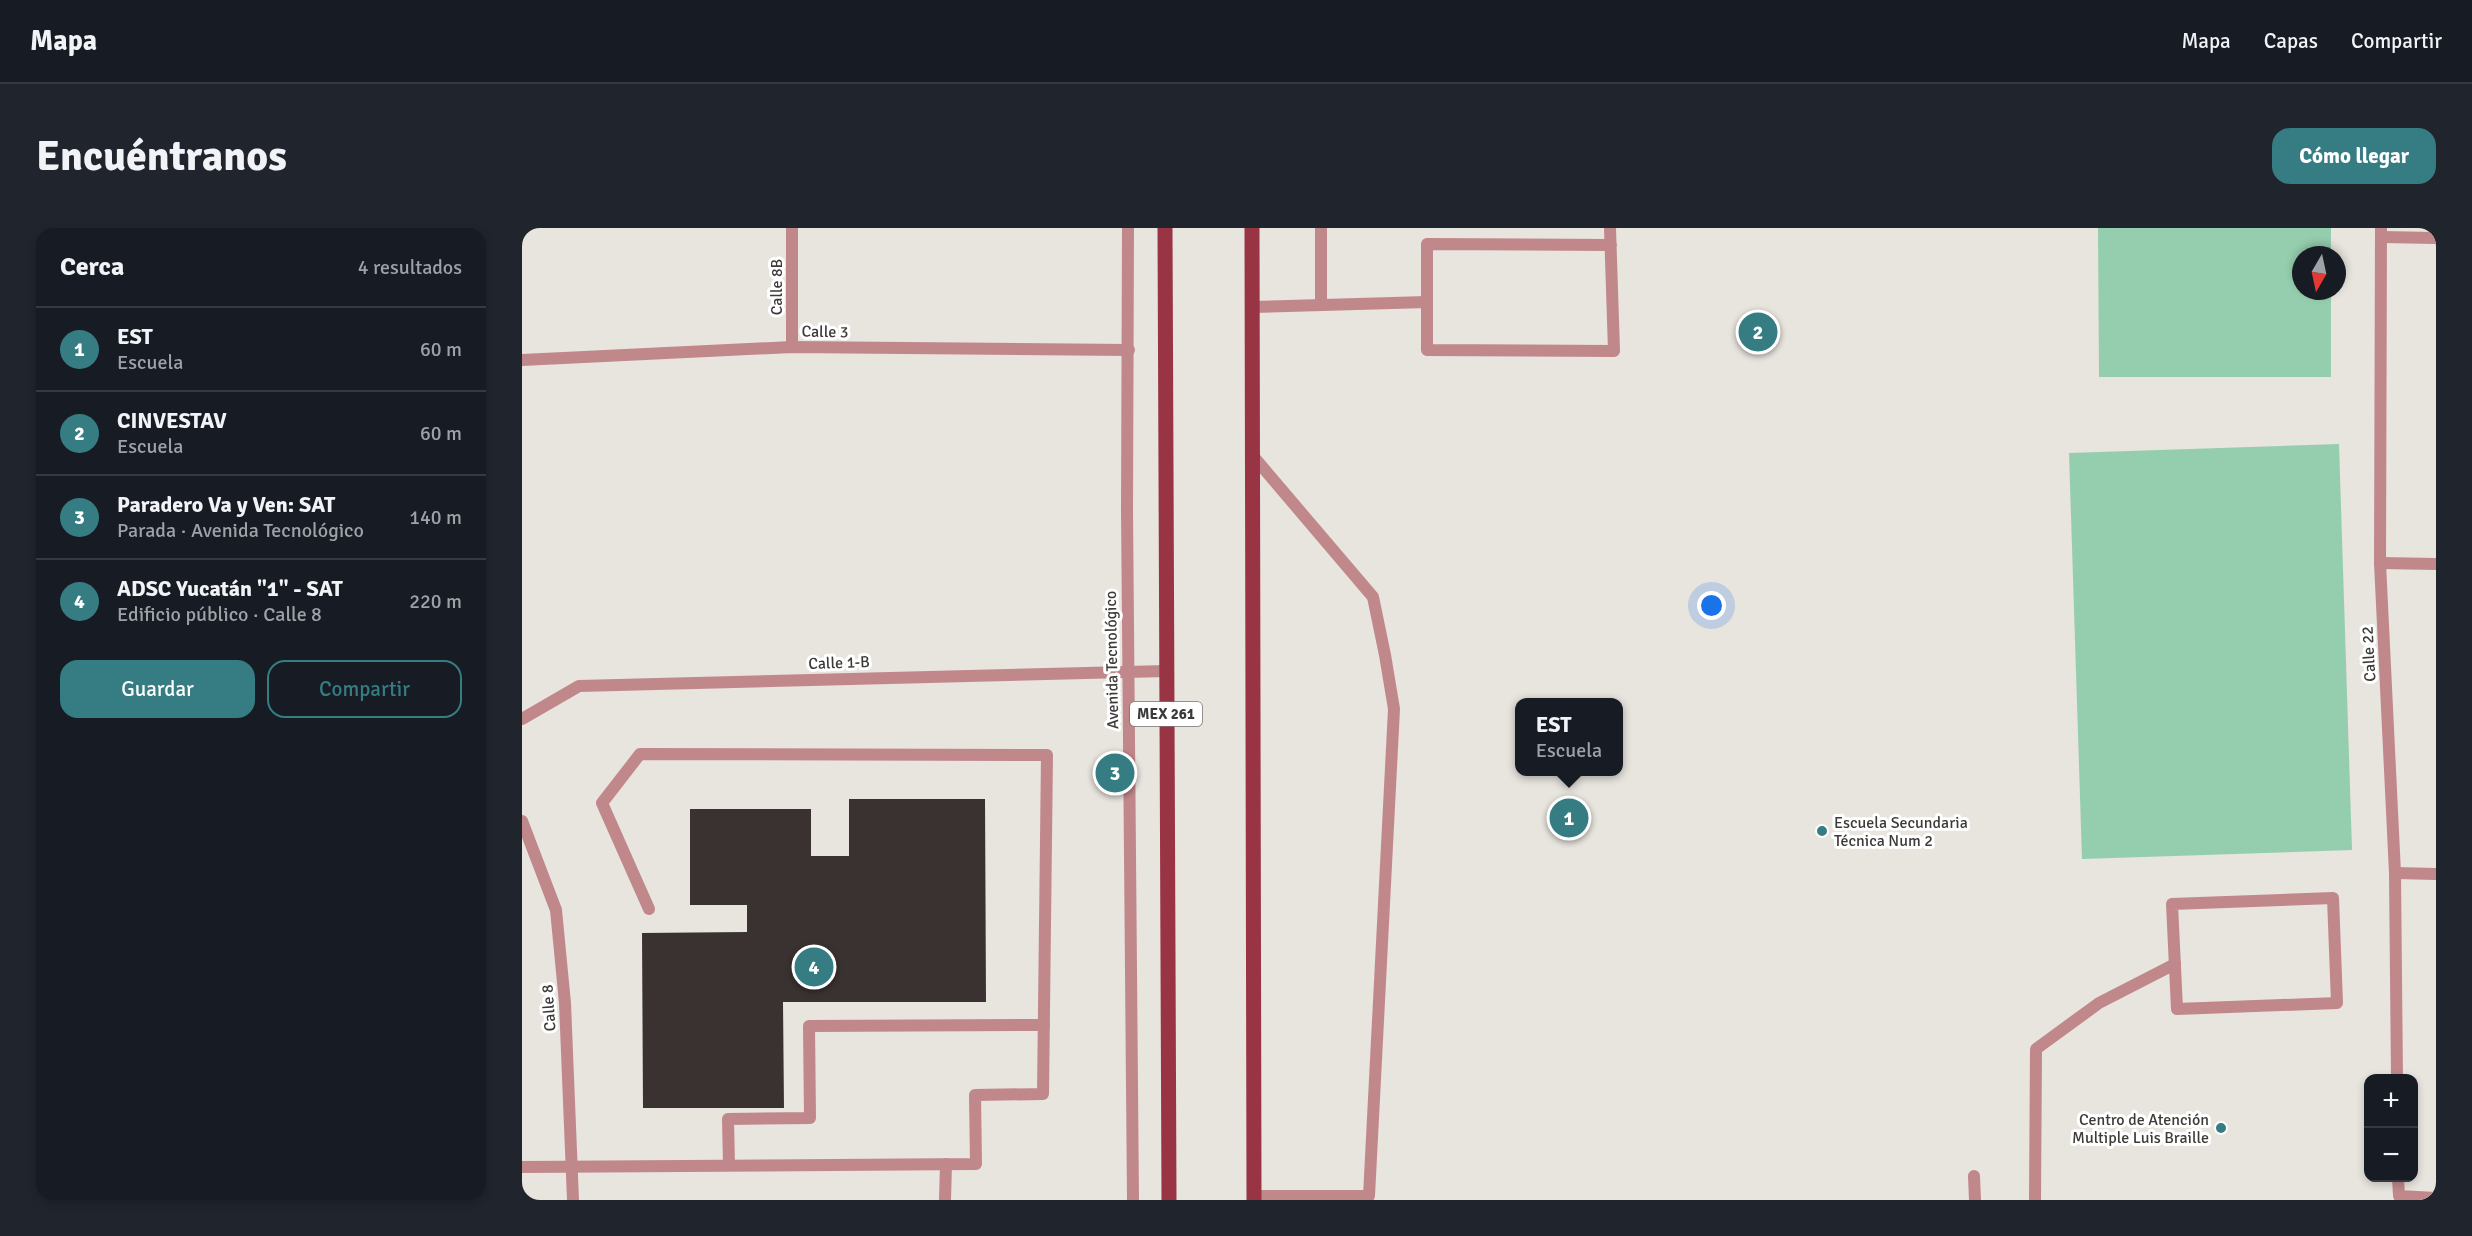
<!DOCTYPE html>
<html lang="es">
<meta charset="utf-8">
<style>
:root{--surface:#171b24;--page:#20242c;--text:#f1f3f6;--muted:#9ea1a6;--line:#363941;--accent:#357d83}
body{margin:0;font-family:Signika,sans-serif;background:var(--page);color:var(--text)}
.controls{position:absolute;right:18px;bottom:18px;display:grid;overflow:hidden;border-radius:12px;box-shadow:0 3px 9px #0003}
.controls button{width:54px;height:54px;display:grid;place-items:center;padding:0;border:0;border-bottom:2px solid var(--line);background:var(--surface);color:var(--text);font:30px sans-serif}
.compass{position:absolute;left:1770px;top:18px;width:54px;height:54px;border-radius:50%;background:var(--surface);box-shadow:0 3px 9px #0003;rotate:189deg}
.you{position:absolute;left:1190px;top:378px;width:21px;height:21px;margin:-15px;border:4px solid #fff;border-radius:50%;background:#1a73e8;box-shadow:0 0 0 9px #1a73e833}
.badge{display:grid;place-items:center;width:39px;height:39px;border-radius:50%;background:var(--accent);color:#fff;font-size:20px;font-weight:700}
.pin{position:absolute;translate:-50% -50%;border:3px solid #fff;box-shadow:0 2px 6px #0006}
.popup{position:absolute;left:993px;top:470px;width:108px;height:78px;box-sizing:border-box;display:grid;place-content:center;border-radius:12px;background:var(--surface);filter:drop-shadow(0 2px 4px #0005);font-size:20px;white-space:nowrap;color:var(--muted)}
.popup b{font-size:22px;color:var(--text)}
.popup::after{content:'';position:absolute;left:50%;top:100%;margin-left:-12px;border:12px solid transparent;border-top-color:var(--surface)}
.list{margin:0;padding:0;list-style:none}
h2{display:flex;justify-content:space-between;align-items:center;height:78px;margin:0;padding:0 24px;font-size:26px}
h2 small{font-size:20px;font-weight:400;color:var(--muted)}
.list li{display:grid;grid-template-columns:39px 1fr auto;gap:18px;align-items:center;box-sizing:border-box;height:84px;padding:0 24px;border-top:2px solid var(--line)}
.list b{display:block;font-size:22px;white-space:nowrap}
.list p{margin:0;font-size:20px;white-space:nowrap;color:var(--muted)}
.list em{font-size:20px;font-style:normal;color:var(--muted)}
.actions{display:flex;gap:12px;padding:18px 24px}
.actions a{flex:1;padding:14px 0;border:2px solid var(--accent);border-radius:18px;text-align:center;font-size:21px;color:var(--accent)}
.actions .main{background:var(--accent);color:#fff}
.map{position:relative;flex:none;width:1914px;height:972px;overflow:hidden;border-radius:18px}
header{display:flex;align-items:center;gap:36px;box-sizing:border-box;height:84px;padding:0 30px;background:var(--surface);border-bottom:2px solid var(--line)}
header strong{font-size:28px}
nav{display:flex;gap:33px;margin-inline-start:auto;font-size:21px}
.intro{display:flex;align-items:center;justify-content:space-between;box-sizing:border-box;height:144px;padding:0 36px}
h1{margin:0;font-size:42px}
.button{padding:15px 27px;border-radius:18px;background:var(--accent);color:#fff;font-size:21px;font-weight:700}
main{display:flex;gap:36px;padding:0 36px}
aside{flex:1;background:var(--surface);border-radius:18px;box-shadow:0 3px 9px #0003}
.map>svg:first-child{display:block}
</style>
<header>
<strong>Mapa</strong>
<nav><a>Mapa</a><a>Capas</a><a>Compartir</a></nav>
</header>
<div class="intro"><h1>Encuéntranos</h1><a class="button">Cómo llegar</a></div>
<main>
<aside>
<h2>Cerca<small>4 resultados</small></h2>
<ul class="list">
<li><span class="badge">1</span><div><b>EST</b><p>Escuela</p></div><em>60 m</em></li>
<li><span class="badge">2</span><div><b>CINVESTAV</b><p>Escuela</p></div><em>60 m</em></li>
<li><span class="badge">3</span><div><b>Paradero Va y Ven: SAT</b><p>Parada · Avenida Tecnológico</p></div><em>140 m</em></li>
<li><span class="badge">4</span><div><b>ADSC Yucatán &quot;1&quot; - SAT</b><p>Edificio público · Calle 8</p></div><em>220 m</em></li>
</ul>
<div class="actions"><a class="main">Guardar</a><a>Compartir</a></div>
</aside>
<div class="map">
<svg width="1914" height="972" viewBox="0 0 1914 972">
<rect width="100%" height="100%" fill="#e8e4de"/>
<!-- green -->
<g fill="#95ceae">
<path d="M1576,0H1809V27H1779V63H1809V149H1577Z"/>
<path d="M1817,216L1830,622L1560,631L1547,225Z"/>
</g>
<!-- building -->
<path fill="#393231" d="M327,571H463L464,774H261L262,880H121L120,705L225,704V677H168V581H289V628H327Z"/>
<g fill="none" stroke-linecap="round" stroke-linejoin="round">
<!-- service -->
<g stroke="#c1888b" stroke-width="12">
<path d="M799,0V77"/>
<path d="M1088,0L1092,123L905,122V16L1089,17"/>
<path d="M731,79L905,74"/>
<path d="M731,228L851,369L863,427L872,481L847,968H732"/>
<path d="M1811,670L1815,775L1655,781L1650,676Z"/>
<path d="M207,937L206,891L288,890L287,798L522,797"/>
<path d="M0,939L454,936L453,867L521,866L525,527L118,526L80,575L127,681"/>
<path d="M1452,948L1453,972"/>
<path d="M423,972L424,936"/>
<path d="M1513,972L1514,821L1577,775L1653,736"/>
</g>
<!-- minor -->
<g stroke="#c1888b" stroke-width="12">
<path d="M606,0L605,282L611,972"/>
<path d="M1859,0L1858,335L1873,645L1875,850"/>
<path d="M1859,9L1914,10"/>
<path d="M270,119V0"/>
<path d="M0,132L270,119L607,122"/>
<path d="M1858,335L1914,336"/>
<path d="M0,491L57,458L644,443"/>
<path d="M0,593L34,682L43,775L51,972"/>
<path d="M1873,645L1914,646"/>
<path d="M1876,950L1877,968L1914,970"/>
</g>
<!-- primary -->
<g stroke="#983443" stroke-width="15">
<path d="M643,0L647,972"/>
<path d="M730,0L732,972"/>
</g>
</g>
<!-- markers -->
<g fill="#357d83" stroke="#fff" stroke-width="2">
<circle cx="1300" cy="603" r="6"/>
<circle cx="1699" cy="900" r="6"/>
</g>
<g text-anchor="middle" stroke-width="6" stroke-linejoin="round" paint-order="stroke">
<!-- shield labels -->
<rect fill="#fff" stroke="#777674" stroke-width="1.5" x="608" y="474" width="72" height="24" rx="4.5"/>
<g font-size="15" font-weight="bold" fill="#3d3b39">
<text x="644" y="491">MEX 261</text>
</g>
<!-- street labels -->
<g font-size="16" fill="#3d3b39" stroke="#fff">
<text transform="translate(254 59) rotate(-90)" y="6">Calle 8B</text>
<text transform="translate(303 103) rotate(1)" y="6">Calle 3</text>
<text transform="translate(1846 426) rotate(-93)" y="6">Calle 22</text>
<text transform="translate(589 432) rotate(-91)" y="6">Avenida Tecnológico</text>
<text transform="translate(317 434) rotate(-2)" y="6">Calle 1-B</text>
<text transform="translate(26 780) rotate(-94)" y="6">Calle 8</text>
</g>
<!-- poi labels -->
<g font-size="16" fill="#3d3b39" stroke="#fff" text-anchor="start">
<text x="1312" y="600">Escuela Secundaria<tspan x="1312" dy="18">Técnica Num 2</tspan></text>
<text x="1687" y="897" text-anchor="end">Centro de Atención<tspan x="1687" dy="18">Multiple Luis Braille</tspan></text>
</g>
</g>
</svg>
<div class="controls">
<button>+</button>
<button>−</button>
</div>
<svg class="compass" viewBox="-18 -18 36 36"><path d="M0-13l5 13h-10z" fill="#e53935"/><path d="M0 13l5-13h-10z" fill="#9ea1a6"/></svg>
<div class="you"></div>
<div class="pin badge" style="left:1047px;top:590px">1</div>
<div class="popup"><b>EST</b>Escuela</div>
<div class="pin badge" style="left:1236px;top:104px">2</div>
<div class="pin badge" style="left:593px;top:545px">3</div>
<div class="pin badge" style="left:292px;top:739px">4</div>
</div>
</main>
